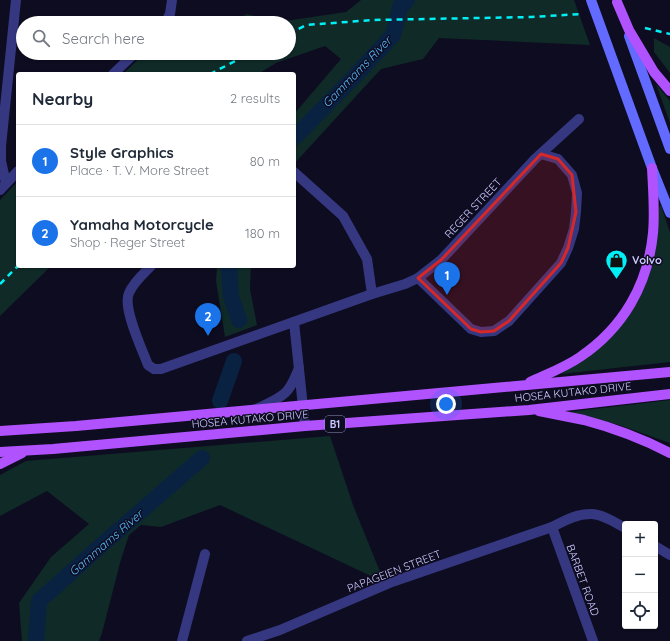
<!DOCTYPE html>
<meta charset="utf-8">
<style>
:root{--surface:#fff;--page:#f6f6f7;--text:#1f2937;--muted:#747a83;--line:#e0e1e3;--accent:#1a73e8}
body{margin:0;font-family:Quicksand,sans-serif;background:var(--page);color:var(--text)}
.controls{position:absolute;right:12px;bottom:12px;display:grid;overflow:hidden;border-radius:4px;box-shadow:0 1px 3px #0004}
.controls button{width:36px;height:36px;display:grid;place-items:center;padding:0;border:0;border-bottom:1px solid var(--line);background:var(--surface);color:var(--text);font:20px sans-serif}
.you{position:absolute;left:446px;top:404px;width:14px;height:14px;margin:-10px;border:3px solid #fff;border-radius:50%;background:#1a73e8;box-shadow:0 0 0 6px #1a73e833}
.badge{display:grid;place-items:center;width:26px;height:26px;border-radius:50%;background:var(--accent);color:#fff;font-size:13px;font-weight:700}
.pin{position:absolute;translate:-50% -33px;filter:drop-shadow(0 1px 2px #0008)}
.pin::after{content:'';position:absolute;top:21px;width:14px;height:12px;background:inherit;clip-path:polygon(0 0,100% 0,50% 100%)}
.list{margin:0;padding:0;list-style:none}
h2{display:flex;justify-content:space-between;align-items:center;height:52px;margin:0;padding:0 16px;font-size:17px}
h2 small{font-size:13px;font-weight:400;color:var(--muted)}
.list li{display:grid;grid-template-columns:26px 1fr auto;gap:12px;align-items:center;box-sizing:border-box;height:72px;padding:0 16px;border-top:1px solid var(--line)}
.list b{display:block;font-size:15px;white-space:nowrap}
.list p{margin:0;font-size:13px;white-space:nowrap;color:var(--muted)}
.list em{font-size:13px;font-style:normal;color:var(--muted)}
.icon{flex:none;width:22px;height:22px;fill:none;stroke:currentColor;stroke-width:2;stroke-linecap:round;stroke-linejoin:round}
.map{position:relative;flex:none;width:670px;height:641px;overflow:hidden}
.search{position:absolute;background:var(--surface);box-shadow:0 1px 3px #0004;left:16px;top:16px;width:280px;height:44px;display:flex;align-items:center;gap:10px;box-sizing:border-box;padding:0 14px;border-radius:22px;color:var(--muted);font-size:15px}
.panel{position:absolute;background:var(--surface);box-shadow:0 1px 3px #0004;left:16px;top:72px;width:280px;height:196px;border-radius:4px}
.map>svg:first-child{display:block}
</style>
<div class="map">
<svg width="670" height="641" viewBox="0 0 670 641">
<rect width="100%" height="100%" fill="#0e0c20"/>
<!-- green -->
<g fill="#0f2a27">
<path d="M361,0H574L590,45L439,38L423,59L381,69L294,164V114L341,59L325,46L276,63L258,74H123L145,53H289V23H229L247,14L278,22L346,12Z"/>
<path d="M654,38L670,47V73L654,52Z"/>
<path d="M656,84L670,101V123Z"/>
<path d="M18,181V266H51L0,316V200Z"/>
<path d="M661,205L670,233V362L561,374L572,367L624,321L657,236L659,207Z"/>
<path d="M217,266H251L250,289L257,325L225,337L216,281Z"/>
<path d="M670,400V443L619,425L569,412Z"/>
<path d="M330,436L353,505L381,574L373,577L220,505L161,527L141,525L129,535L120,563L102,633L99,641H22L19,603L51,557L89,524L47,491L0,516V475L26,461Z"/>
</g>
<g fill="none" stroke-linecap="round" stroke-linejoin="round">
<!-- river -->
<g stroke="#092242" stroke-width="16">
<path d="M294,138L356,75L393,35L400,7L407,0"/>
<path d="M229,266L231,296L239,320"/>
<path d="M220,401L234,361"/>
<path d="M36,641L39,601L104,543L202,458"/>
</g>
<!-- minor -->
<g stroke="#353881" stroke-width="10">
<path d="M165,23L170,14L172,0"/>
<path d="M113,74L135,53"/>
<path d="M294,172L343,216L367,259L372,294"/>
<path d="M6,183L1,161V146L16,0"/>
<path d="M0,190L18,171"/>
<path d="M151,266C143,274 133,283 129,293C122,307 142,349 148,365L154,369H161L372,294L405,284L418,278L441,260L535,159L579,119"/>
<path d="M418,278L471,329L481,332L494,331L509,321L561,263L568,248L574,229L576,212L577,193L572,175L558,159L541,154"/>
<path d="M294,322L305,426"/>
<path d="M254,410C264,405 276,401 285,393C292,387 295,377 299,368"/>
<path d="M552,527L593,641"/>
<path d="M655,546L670,555"/>
<path d="M182,641L205,554"/>
<path d="M247,641L280,630L392,582L552,527C564,521 576,514 590,514C601,513 616,523 625,528"/>
</g>
<!-- secondary -->
<g stroke="#626aff" stroke-width="10">
<path d="M591,0L652,168L670,213"/>
<path d="M629,36L670,149"/>
</g>
<!-- primary -->
<g stroke="#b152ff" stroke-width="10">
<path d="M617,2L629,30L654,72L670,91"/>
<path d="M530,382C547,374 564,368 580,357C623,328 648,285 653,233C655,212 653,189 652,168"/>
<path d="M539,411C554,414 569,417 584,420C614,428 643,439 670,453"/>
<path d="M0,431L76,426L670,372"/>
<path d="M0,452L53,449L305,426L529,410L670,394"/>
<path d="M0,464L22,453"/>
</g>
<!-- rail -->
<g stroke="#00f0f6" stroke-width="2.5" stroke-dasharray="6 5" stroke-linecap="butt">
<path d="M645,28L670,34"/>
<path d="M289,34L306,25L373,20L531,17L582,14"/>
<path d="M210,74L251,53"/>
<path d="M0,284L18,266"/>
</g>
</g>
<!-- marked area -->
<path fill="#d62828" fill-opacity="0.2" stroke="#d62828" stroke-width="3" stroke-linejoin="round" d="M541,154L558,159L572,175L576,212L568,248L561,263L509,321L494,331L481,332L471,329L418,278L441,260Z"/>
<!-- icons -->
<defs>
<symbol id="shop-pin" viewBox="-11 -11 22 30"><path d="M0 17L-7.5 6A9.5 9.5 0 1 1 7.5 6Z" fill="#00f0f6" stroke="#0e0c20"/><path d="M-5-2.5h2.3a2.7 3.5 0 0 1 5.4 0H5L5.5 6h-11ZM-1.5-2.5h3a1.5 2.3 0 0 0-3 0Z" fill="#111"/></symbol>
</defs>
<g fill-rule="evenodd">
<use href="#shop-pin" x="604" y="248" width="25" height="34"/>
</g>
<g text-anchor="middle" stroke-width="3" stroke-linejoin="round" paint-order="stroke">
<!-- shield labels -->
<rect fill="#0e0c20" stroke="#9492bc" stroke-width="1" x="325" y="416" width="20" height="16" rx="3"/>
<g font-size="10" font-weight="bold" fill="#cdcbff">
<text x="335" y="428">B1</text>
</g>
<!-- street labels -->
<g font-size="11" fill="#cdcbff" stroke="#0e0c20">
<text transform="translate(473 208) rotate(-47)" y="4">REGER STREET</text>
<text transform="translate(573 392) rotate(-6)" y="4">HOSEA KUTAKO DRIVE</text>
<text transform="translate(250 419) rotate(-5)" y="4">HOSEA KUTAKO DRIVE</text>
<text transform="translate(394 571) rotate(-21)" y="4">PAPAGEIEN STREET</text>
<text transform="translate(583 580) rotate(70)" y="4">BARBET ROAD</text>
</g>
<!-- poi labels -->
<g font-size="11" font-weight="bold" fill="#cdcbff" stroke="#0e0c20" text-anchor="start">
<text x="632" y="264">Volvo</text>
</g>
<!-- water labels -->
<g font-size="12" font-style="italic" fill="#59bfff" stroke="#0e0c20">
<text transform="translate(357 72) rotate(-46)" y="4">Gammams River</text>
<text transform="translate(106 543) rotate(-41)" y="4">Gammams River</text>
</g>
</g>
</svg>
<div class="controls">
<button>+</button>
<button>−</button>
<button><svg class="icon" aria-label="locate" viewBox="0 0 24 24"><circle cx="12" cy="12" r="6"/><path d="M12 2v4M12 18v4M2 12h4M18 12h4"/></svg></button>
</div>
<div class="you"></div>
<div class="pin badge" style="left:447px;top:295px">1</div>
<div class="pin badge" style="left:208px;top:336px">2</div>
<div class="search"><svg class="icon" aria-label="search" viewBox="0 0 24 24"><circle cx="10" cy="10" r="6"/><path d="M15 15l6 6"/></svg>Search here</div>
<section class="panel">
<h2>Nearby<small>2 results</small></h2>
<ul class="list">
<li><span class="badge">1</span><div><b>Style Graphics</b><p>Place · T. V. More Street</p></div><em>80 m</em></li>
<li><span class="badge">2</span><div><b>Yamaha Motorcycle</b><p>Shop · Reger Street</p></div><em>180 m</em></li>
</ul>
</section>
</div>
